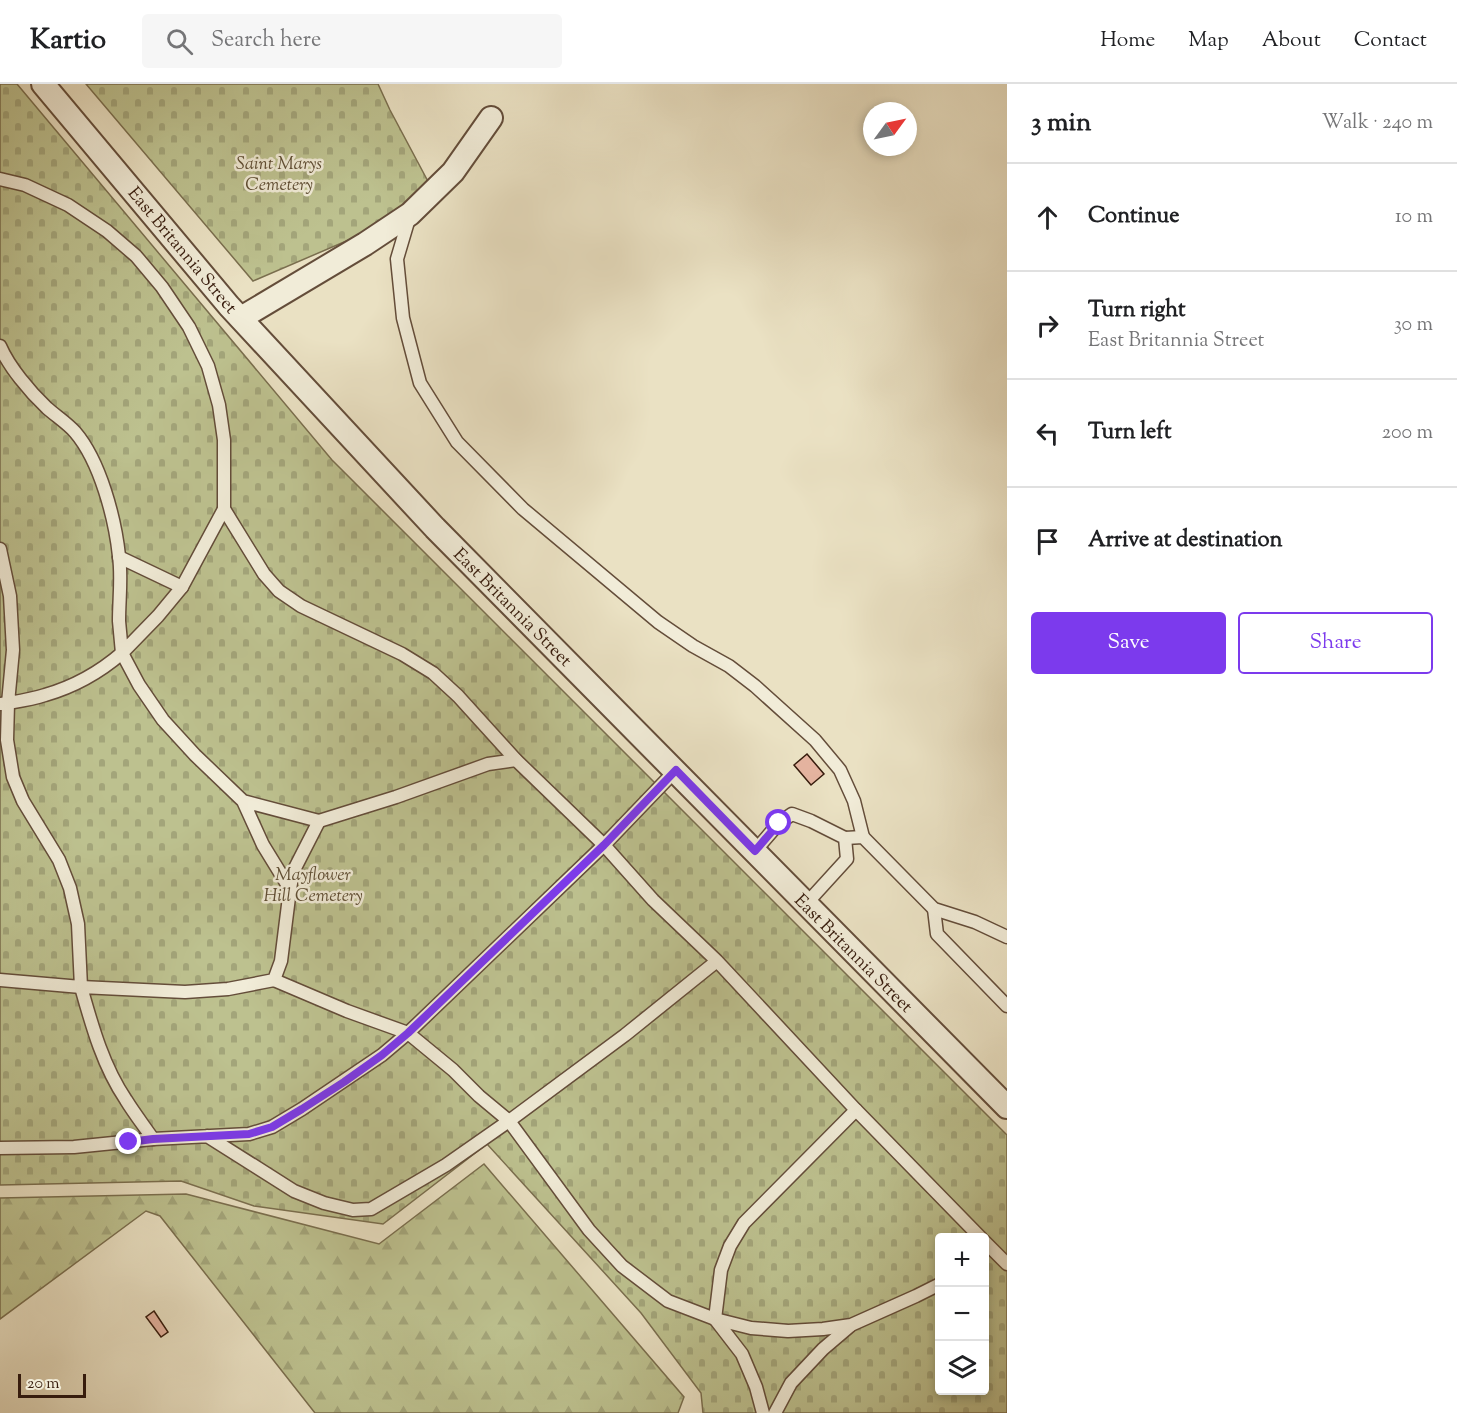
<!DOCTYPE html>
<meta charset="utf-8">
<style>
:root{--surface:#fff;--page:#f6f6f6;--text:#202124;--muted:#757577;--line:#e0e0e0;--accent:#7c3aed}
body{margin:0;font-family:"Sorts Mill Goudy",serif;background:var(--page);color:var(--text)}
.controls{position:absolute;right:18px;bottom:18px;display:grid;overflow:hidden;border-radius:6px;box-shadow:0 3px 9px #0003}
.controls button{width:54px;height:54px;display:grid;place-items:center;padding:0;border:0;border-bottom:2px solid var(--line);background:var(--surface);color:var(--text);font:30px sans-serif}
.compass{position:absolute;left:863px;top:18px;width:54px;height:54px;border-radius:50%;background:var(--surface);box-shadow:0 3px 9px #0003;rotate:57deg}
.scale{position:absolute;left:18px;bottom:15px;width:68px;box-sizing:border-box;padding-left:6px;border:3px solid #371c0d;border-top:0;font-size:16px;line-height:21px;white-space:nowrap;color:#371c0d;-webkit-text-stroke:4px #f1ecd8;paint-order:stroke}
.stop{position:absolute;width:18px;height:18px;margin:-14px;border:4px solid #7c3aed;border-radius:50%;background:#fff}
.stop.end{background:#7c3aed;border-color:#fff;box-shadow:0 2px 6px #0008}
.list{margin:0;padding:0;list-style:none}
h2{display:flex;justify-content:space-between;align-items:center;height:78px;margin:0;padding:0 24px;font-size:26px}
h2 small{font-size:20px;font-weight:400;color:var(--muted)}
.list li{display:grid;grid-template-columns:39px 1fr auto;gap:18px;align-items:center;box-sizing:border-box;height:108px;padding:0 24px;border-top:2px solid var(--line)}
.list b{display:block;font-size:22px;white-space:nowrap}
.list p{margin:0;font-size:20px;white-space:nowrap;color:var(--muted)}
.list em{font-size:20px;font-style:normal;color:var(--muted)}
.actions{display:flex;gap:12px;padding:18px 24px}
.actions a{flex:1;padding:14px 0;border:2px solid var(--accent);border-radius:6px;text-align:center;font-size:21px;color:var(--accent)}
.actions .main{background:var(--accent);color:#fff}
.icon{flex:none;width:33px;height:33px;fill:none;stroke:currentColor;stroke-width:2;stroke-linecap:round;stroke-linejoin:round}
.map{position:relative;flex:none;width:1007px;height:1329px;overflow:hidden}
header{display:flex;align-items:center;gap:36px;box-sizing:border-box;height:84px;padding:0 30px;background:var(--surface);border-bottom:2px solid var(--line)}
header strong{font-size:28px}
nav{display:flex;gap:33px;margin-inline-start:auto;font-size:21px}
.search{width:420px;height:54px;background:var(--page);display:flex;align-items:center;gap:15px;box-sizing:border-box;padding:0 21px;border-radius:6px;color:var(--muted);font-size:22px}
main{display:flex}
aside{flex:1;background:var(--surface)}
.map>svg:first-child{display:block}
</style>
<header>
<strong>Kartio</strong>
<div class="search"><svg class="icon" aria-label="search" viewBox="0 0 24 24"><circle cx="10" cy="10" r="6"/><path d="M15 15l6 6"/></svg>Search here</div>
<nav><a>Home</a><a>Map</a><a>About</a><a>Contact</a></nav>
</header>
<main>
<div class="map">
<svg width="1007" height="1329" viewBox="0 0 1007 1329">
<defs>
<pattern id="forest-firs" width="22" height="20" patternUnits="userSpaceOnUse" patternTransform="scale(1.5)"><rect width="22" height="20" fill="#bdc18f"/><path d="M5 1l3.5 6h-7zM16 11l3.5 6h-7z" fill="#a3a57a"/></pattern>
<pattern id="cemetery-stones" width="16" height="16" patternUnits="userSpaceOnUse" patternTransform="scale(1.5)"><rect width="16" height="16" fill="#bdc18f"/><path d="M2 7V4a2 2 0 0 1 4 0v3zM10 15v-3a2 2 0 0 1 4 0v3z" fill="#a3a57a"/></pattern>
</defs>
<rect width="100%" height="100%" fill="#eae1c3"/>
<filter id="stains"><feTurbulence type="fractalNoise" baseFrequency=".00333" numOctaves="4"/><feColorMatrix values="0 0 0 0 .2 0 0 0 0 .09 0 0 0 0 .02 0 0 0 .5 -.17"/></filter>
<radialGradient id="worn" r=".72"><stop offset=".6" stop-color="#630" stop-opacity="0"/><stop offset="1" stop-color="#630" stop-opacity=".3"/></radialGradient>
<!-- forest -->
<path fill="url(#forest-firs)" stroke="#7a6e4e" stroke-width="1.5" d="M484,1080L684,1313L678,1329H315L160,1132L146,1127L0,1235V1114L186,1110L379,1160Z"/>
<!-- cemetery -->
<g fill="url(#cemetery-stones)" stroke="#7a6e4e" stroke-width="1.5" fill-rule="evenodd">
<path d="M0,0H17L332,376L1007,1051V1329H703L701,1309L641,1229L487,1060L383,1140L254,1122L181,1097L0,1101ZM940,1154H984V1306H940Z"/>
<path d="M86,0H378L390,26L431,103L379,143L253,197Z"/>
</g>
<!-- building -->
<g fill="#e4b39f" stroke="#371c0d" stroke-width="1.5">
<path d="M807,670L824,690L811,701L794,681Z"/>
<path d="M154,1227L168,1248L161,1253L146,1233Z"/>
</g>
<g fill="none" stroke-linecap="round" stroke-linejoin="round">
<defs>
<g id="service">
<path d="M0,95L25,101L68,121L107,147L136,172L162,203L189,243L208,282L219,321L224,356V425L264,490L279,507L301,522L402,570L433,589L458,612L516,676L604,761L676,686"/>
<path d="M410,131L397,175L403,234L420,299L457,358L523,425L658,538L693,562L729,582L755,602L815,656L840,686L854,717L863,753"/>
<path d="M0,262C9,283 30,308 47,324C56,332 67,339 75,348C100,377 115,434 119,472C122,493 119,515 119,537C120,547 121,558 122,569L158,532L182,503L224,425"/>
<path d="M0,465L10,512L13,566L8,619C20,617 33,615 45,611C73,603 100,588 122,569L139,601L163,636L195,671L243,717L263,761L290,805L293,788L319,737L243,717"/>
<path d="M119,473L182,503"/>
<path d="M319,737L396,713L488,680L516,676"/>
<path d="M845,754L863,753L934,825L975,838L1007,853"/>
<path d="M755,767L779,739L792,730L811,737L845,754L847,775L806,820"/>
<path d="M934,825L937,850L1007,922"/>
<path d="M0,896L81,903L78,840L70,804L59,776L23,717L13,693L7,656L8,619L1,620"/>
<path d="M274,896L347,927L408,949L604,761L653,816L717,877L625,951L509,1037L589,1146L622,1182L668,1217L715,1235L721,1186L730,1162L744,1139L856,1026L717,877"/>
<path d="M856,1026L981,1154"/>
<path d="M153,1055C144,1042 134,1029 126,1016C103,982 92,942 81,903L185,908L228,905L274,896L281,877L290,805"/>
<path d="M0,1064L74,1063L153,1055L249,1050L272,1043L302,1025L382,971L408,949L453,986L479,1012L509,1037L446,1081L371,1125L353,1126L324,1119L294,1107L207,1052"/>
<path d="M984,1157L1007,1180"/>
<path d="M715,1235L751,1244L788,1247L823,1245L851,1241L916,1212L940,1200"/>
<path d="M715,1235L742,1270L756,1303L763,1329"/>
<path d="M775,1329L791,1299L823,1265L850,1242"/>
</g>
<g id="minor">
<path d="M43,0L229,222L435,444L1007,1023"/>
<path d="M241,234L365,160L410,130L453,88L491,34"/>
</g>
</defs>
<!-- service casing -->
<use href="#service" stroke="#644d3a" stroke-width="15"/>
<!-- minor casing -->
<use href="#minor" stroke="#644d3a" stroke-width="26"/>
<!-- service -->
<use href="#service" stroke="#f1ecd8" stroke-width="12"/>
<!-- minor -->
<use href="#minor" stroke="#f1ecd8" stroke-width="22"/>
</g>
<g fill="none" stroke-linecap="round" stroke-linejoin="round">
<!-- route -->
<path stroke="#7c3aed" stroke-width="8" d="M129,1058L153,1055L249,1050L272,1043L302,1025L344,998L382,971L408,949L604,761L676,686L755,767L779,739"/>
</g>
<g text-anchor="middle" stroke-width="5" stroke-linejoin="round" paint-order="stroke">
<!-- park labels -->
<g font-size="18" font-style="italic" fill="#5f4e34" stroke="#f1ecd8">
<text x="279" y="85">Saint Marys<tspan x="279" dy="21">Cemetery</tspan></text>
<text x="313" y="796">Mayflower<tspan x="313" dy="21">Hill Cemetery</tspan></text>
</g>
<!-- street labels -->
<g font-size="18" fill="#371c0d" stroke="#f1ecd8">
<text transform="translate(183 166) rotate(50)" y="6">East Britannia Street</text>
<text transform="translate(513 523) rotate(45)" y="6">East Britannia Street</text>
<text transform="translate(854 869) rotate(45)" y="6">East Britannia Street</text>
</g>
</g>
<rect width="100%" height="100%" filter="url(#stains)"/>
<rect width="100%" height="100%" fill="url(#worn)"/>
</svg>
<div class="controls">
<button>+</button>
<button>−</button>
<button><svg class="icon" aria-label="layers" viewBox="0 0 24 24"><path d="M12 4l9 5-9 5-9-5zM3 14l9 5 9-5"/></svg></button>
</div>
<svg class="compass" viewBox="-18 -18 36 36"><path d="M0-13l5 13h-10z" fill="#e53935"/><path d="M0 13l5-13h-10z" fill="#757577"/></svg>
<div class="scale">20 m</div>
<div class="stop" style="left:779px;top:739px"></div>
<div class="stop end" style="left:129px;top:1058px"></div>
</div>
<aside>
<h2>3 min<small>Walk · 240 m</small></h2>
<ul class="list">
<li><svg class="icon" aria-label="ahead" viewBox="0 0 24 24"><path d="M12 20V5M6 11l6-6 6 6"/></svg><div><b>Continue</b></div><em>10 m</em></li>
<li><svg class="icon" aria-label="right" viewBox="0 0 24 24"><path d="M7 20v-9h11M14 6l5 5-5 5"/></svg><div><b>Turn right</b><p>East Britannia Street</p></div><em>30 m</em></li>
<li><svg class="icon" aria-label="left" viewBox="0 0 24 24"><path d="M17 20v-9H6M10 6l-5 5 5 5"/></svg><div><b>Turn left</b></div><em>200 m</em></li>
<li><svg class="icon" aria-label="arrive" viewBox="0 0 24 24"><path d="M6 21V4h12l-3 4 3 4H6"/></svg><div><b>Arrive at destination</b></div></li>
</ul>
<div class="actions"><a class="main">Save</a><a>Share</a></div>
</aside>
</main>
